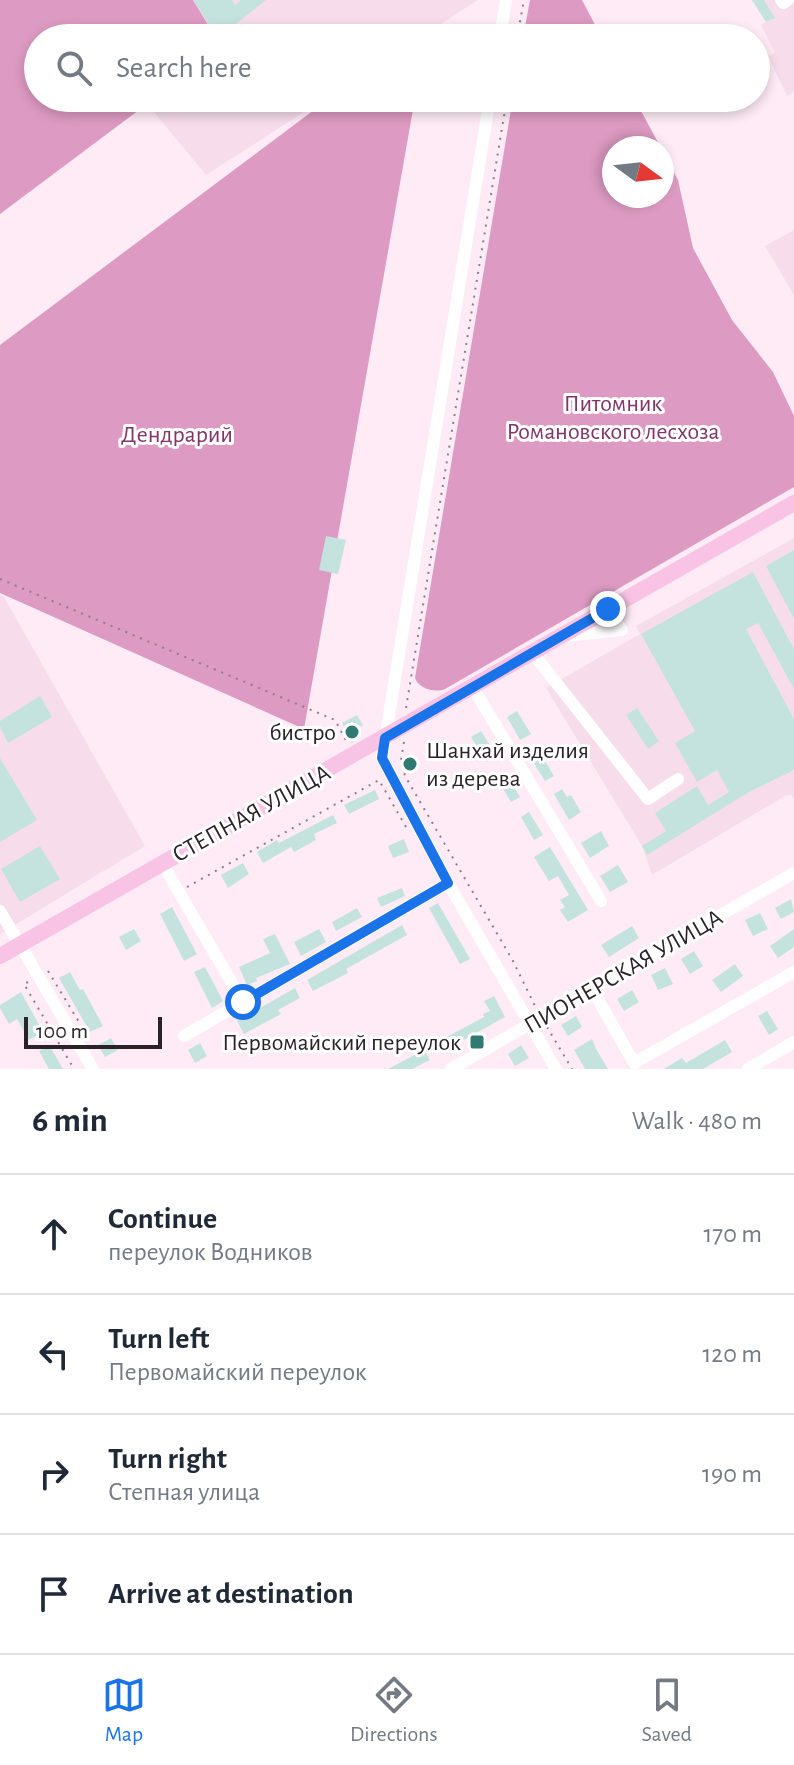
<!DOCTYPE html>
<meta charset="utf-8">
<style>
:root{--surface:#fff;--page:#f2f2f3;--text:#1f2937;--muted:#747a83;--line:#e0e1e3;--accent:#1a73e8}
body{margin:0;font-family:"Alegreya Sans",sans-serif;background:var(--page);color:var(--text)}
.compass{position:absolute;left:602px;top:136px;width:72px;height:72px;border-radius:50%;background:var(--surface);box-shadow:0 4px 12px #0003;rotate:105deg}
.scale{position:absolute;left:24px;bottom:20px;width:138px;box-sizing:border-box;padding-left:8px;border:4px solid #2b2227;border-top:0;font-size:22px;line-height:28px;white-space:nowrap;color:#2b2227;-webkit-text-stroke:6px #fff;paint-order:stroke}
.stop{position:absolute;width:24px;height:24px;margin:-18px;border:6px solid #1a73e8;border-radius:50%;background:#fff}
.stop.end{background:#1a73e8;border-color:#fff;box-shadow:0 2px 8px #0008}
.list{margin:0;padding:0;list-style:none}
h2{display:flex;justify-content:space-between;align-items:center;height:104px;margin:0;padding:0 32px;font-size:34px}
h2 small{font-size:26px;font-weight:400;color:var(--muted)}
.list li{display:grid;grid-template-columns:52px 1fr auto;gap:24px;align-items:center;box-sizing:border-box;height:120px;padding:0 32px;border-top:2px solid var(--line)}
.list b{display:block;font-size:30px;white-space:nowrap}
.list p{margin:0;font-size:26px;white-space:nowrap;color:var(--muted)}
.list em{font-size:26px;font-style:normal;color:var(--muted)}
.icon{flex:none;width:44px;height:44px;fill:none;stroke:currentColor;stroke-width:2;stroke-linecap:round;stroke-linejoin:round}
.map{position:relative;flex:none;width:794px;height:1069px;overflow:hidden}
.search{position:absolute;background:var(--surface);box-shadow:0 4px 12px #0003;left:24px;right:24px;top:24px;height:88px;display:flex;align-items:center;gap:20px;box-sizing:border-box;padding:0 28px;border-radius:44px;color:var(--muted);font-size:30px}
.sheet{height:584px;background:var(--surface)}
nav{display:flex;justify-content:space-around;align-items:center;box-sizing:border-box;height:112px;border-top:2px solid var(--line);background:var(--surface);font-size:22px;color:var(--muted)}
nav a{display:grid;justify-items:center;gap:4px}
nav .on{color:var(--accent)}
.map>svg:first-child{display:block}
</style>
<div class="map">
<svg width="794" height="1069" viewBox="0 0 794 1069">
<rect width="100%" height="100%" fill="#ffebf6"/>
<!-- built -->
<g fill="#f7ddec">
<path d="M193,0H478L419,38H216Z"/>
<path d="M752,0H794V92L787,96L768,56L775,53L761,25L766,22Z"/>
<path d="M155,98H326L206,175L148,105Z"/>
<path d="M794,230V295L765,246Z"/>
<path d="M794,538V799L791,795L785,796L652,875L642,846L546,688L640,634L636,626Z"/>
<path d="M0,595L4,597L145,846L0,934Z"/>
</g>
<!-- forest -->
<g fill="#dd9ac2">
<path d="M0,0H193L216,38H38V98H155L0,214Z"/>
<path d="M530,0H582L602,38H523Z"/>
<path d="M330,98H415L304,729L0,593V345Z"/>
<path d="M513,98H634L661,148H614V196H662V149L678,180L693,248L732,320L773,372L794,416V487L445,689C435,693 419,689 415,678Z"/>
</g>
<!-- building -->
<g fill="#c4e3df">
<path d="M193,0H232L235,5L241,0H266L218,38Z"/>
<path d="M752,0H764L775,18L766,22Z"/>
<path d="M326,536L346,540L338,574L319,570Z"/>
<path d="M794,550V619L766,566Z"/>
<path d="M753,572L794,649V689L758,623L746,629L794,719V770L749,792L647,855L642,846L666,831L655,813L697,786L708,805L729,792L717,770L697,782L675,743L695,731L641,634Z"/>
<path d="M40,696L52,717L8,743L0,727V721Z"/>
<path d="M637,708L659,741L648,749L626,715Z"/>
<path d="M517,711L531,734L520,740L507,717Z"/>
<path d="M357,715L363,725L356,729L360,738L352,743L342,723Z"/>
<path d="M481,731L496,755L486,762L471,737Z"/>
<path d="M539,751L554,776L545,781L530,757Z"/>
<path d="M0,758L37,820L0,842Z"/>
<path d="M505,772L520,797L511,802L496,777Z"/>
<path d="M562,789L567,797L571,795L581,812L569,820L554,794Z"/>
<path d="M375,790L379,799L349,814L344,805Z"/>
<path d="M529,812L543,835L534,840L521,817Z"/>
<path d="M333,815L337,823L314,834L316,840L294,852L291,847L263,863L257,852L277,840L279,843Z"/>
<path d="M601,831L609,846L590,858L581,843Z"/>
<path d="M404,839L409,852L393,858L388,846Z"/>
<path d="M40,846L60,879L20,902L1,869Z"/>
<path d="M550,847L588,910L568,922L560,910L565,907L560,900L569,895L558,876L549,881L534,857Z"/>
<path d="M243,863L249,874L228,888L221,875Z"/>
<path d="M618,865L628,882L610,892L600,876Z"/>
<path d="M402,888L405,896L381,907L377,898Z"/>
<path d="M791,899L794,912L781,919L775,908Z"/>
<path d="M438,903L470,959L460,964L429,908Z"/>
<path d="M172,907L197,954L184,961L160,914Z"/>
<path d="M357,908L362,917L336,931L332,922Z"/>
<path d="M760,913L768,929L753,936L745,920Z"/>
<path d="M402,925L407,935L346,969L348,973L313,991L307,980Z"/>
<path d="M632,926L639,938L609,957L601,945Z"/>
<path d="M134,929L141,941L126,950L119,937Z"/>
<path d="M319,929L326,942L301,956L294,942Z"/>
<path d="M794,929V947L778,958L770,946Z"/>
<path d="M275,934L290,964L256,978L257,981L247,985L239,967L270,953L263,939Z"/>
<path d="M694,951L703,966L690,974L681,959Z"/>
<path d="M735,964L743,976L721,992L712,980Z"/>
<path d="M205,967L223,1001L212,1008L194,972Z"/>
<path d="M665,968L673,984L658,990L651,975Z"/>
<path d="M70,972L80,990L83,989L103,1026L90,1032L59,978Z"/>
<path d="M295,988L300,998L278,1010L281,1014L244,1034L237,1021Z"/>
<path d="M632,990L639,1002L624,1011L617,999Z"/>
<path d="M21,992L43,1032L29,1040L17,1019L9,1024L0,1008V1005Z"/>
<path d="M494,996L505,1017L444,1051L439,1041L484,1017L483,1014L490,1011L484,1001Z"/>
<path d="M767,1011L778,1029L769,1035L758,1016Z"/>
<path d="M576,1016L582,1027L568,1036L561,1025Z"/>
<path d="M111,1038L118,1050L105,1057L98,1045Z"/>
<path d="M592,1039L596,1049L608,1069H585L574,1050Z"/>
<path d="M725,1040L732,1052L703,1069H664L682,1058L686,1063Z"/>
<path d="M200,1043L207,1056L195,1063L188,1050Z"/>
<path d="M49,1045L55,1055L63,1069H49L39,1051Z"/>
<path d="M521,1045L529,1058L515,1066L508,1054Z"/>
<path d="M424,1050L430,1060L412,1069H388Z"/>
</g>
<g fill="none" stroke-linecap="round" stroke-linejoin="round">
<!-- path -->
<g stroke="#8c7e86" stroke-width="2" stroke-dasharray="2 6" stroke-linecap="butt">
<path d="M517,38L524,0"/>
<path d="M0,579L335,720L348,744"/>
<path d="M406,708L507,98"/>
<path d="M404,742L401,760L405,776L513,961L536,1008"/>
<path d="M187,887L379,780L406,827"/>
<path d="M48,971L79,1022"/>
<path d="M28,982L24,984L74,1069"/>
<path d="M547,1027L572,1069"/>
</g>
<!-- minor -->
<g stroke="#fff" stroke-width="12">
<path d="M781,0L783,3L788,0"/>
<path d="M500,38L506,0"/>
<path d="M490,98L382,758L448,883L556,1069"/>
<path d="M565,636L622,630L608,609"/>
<path d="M532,652L648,799L678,779"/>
<path d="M472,686L601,901"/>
<path d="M162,863L243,1002"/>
<path d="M0,911L93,1069"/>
<path d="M592,989L634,1063L794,972"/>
<path d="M184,1036L448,883"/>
<path d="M451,1069L794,873"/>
<path d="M748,1069L794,1042"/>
</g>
<!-- major -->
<path stroke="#f9c3e5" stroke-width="16" d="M0,956L794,503"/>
</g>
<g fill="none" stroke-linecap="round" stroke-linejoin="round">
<!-- route -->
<path stroke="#1a73e8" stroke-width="10" d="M243,1002L448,883L382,758L385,738L608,609"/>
</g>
<!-- markers -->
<g fill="#317973" stroke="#fff" stroke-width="3">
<circle cx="352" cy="732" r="8"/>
<circle cx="410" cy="764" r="8"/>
<rect x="469" y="1034" width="16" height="16" rx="4"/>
</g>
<g text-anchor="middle" stroke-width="6" stroke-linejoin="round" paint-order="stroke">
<!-- park labels -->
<g font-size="24" fill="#833468" stroke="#fff">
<text x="613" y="411">Питомник<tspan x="613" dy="28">Романовского лесхоза</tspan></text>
<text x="177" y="442">Дендрарий</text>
</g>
<!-- poi labels -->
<g font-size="24" fill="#2b2227" stroke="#fff" text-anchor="end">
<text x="336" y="740">бистро</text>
<text x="426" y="758" text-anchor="start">Шанхай изделия<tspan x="426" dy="28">из дерева</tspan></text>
<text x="461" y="1050">Первомайский переулок</text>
</g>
<!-- street labels -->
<g font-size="24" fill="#2b2227" stroke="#fff">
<text transform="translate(251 813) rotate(-29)" y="8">СТЕПНАЯ УЛИЦА</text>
<text transform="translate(623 971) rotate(-30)" y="8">ПИОНЕРСКАЯ УЛИЦА</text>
</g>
</g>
</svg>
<svg class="compass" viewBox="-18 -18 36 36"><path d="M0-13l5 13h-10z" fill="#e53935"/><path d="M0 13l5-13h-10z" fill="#747a83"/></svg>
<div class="scale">100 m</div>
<div class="stop" style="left:243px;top:1002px"></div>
<div class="stop end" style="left:608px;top:609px"></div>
<div class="search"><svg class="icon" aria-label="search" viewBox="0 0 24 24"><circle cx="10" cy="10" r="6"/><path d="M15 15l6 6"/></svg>Search here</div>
</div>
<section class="sheet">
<h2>6 min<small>Walk · 480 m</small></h2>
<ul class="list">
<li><svg class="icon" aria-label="ahead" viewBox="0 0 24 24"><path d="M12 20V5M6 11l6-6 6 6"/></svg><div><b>Continue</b><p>переулок Водников</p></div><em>170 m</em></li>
<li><svg class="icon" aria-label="left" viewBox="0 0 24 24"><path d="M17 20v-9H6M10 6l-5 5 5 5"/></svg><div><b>Turn left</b><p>Первомайский переулок</p></div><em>120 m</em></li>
<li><svg class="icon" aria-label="right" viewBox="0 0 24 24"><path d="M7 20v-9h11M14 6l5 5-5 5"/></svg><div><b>Turn right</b><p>Степная улица</p></div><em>190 m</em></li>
<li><svg class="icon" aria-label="arrive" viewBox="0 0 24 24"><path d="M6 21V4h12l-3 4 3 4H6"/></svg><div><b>Arrive at destination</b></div></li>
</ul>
</section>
<nav>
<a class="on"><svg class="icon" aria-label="map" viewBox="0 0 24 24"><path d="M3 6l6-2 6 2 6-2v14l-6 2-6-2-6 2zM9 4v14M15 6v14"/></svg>Map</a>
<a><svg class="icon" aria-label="directions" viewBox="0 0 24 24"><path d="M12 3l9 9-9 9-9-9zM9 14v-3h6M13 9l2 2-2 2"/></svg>Directions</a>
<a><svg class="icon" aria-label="saved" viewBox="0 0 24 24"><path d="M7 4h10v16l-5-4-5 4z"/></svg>Saved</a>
</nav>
